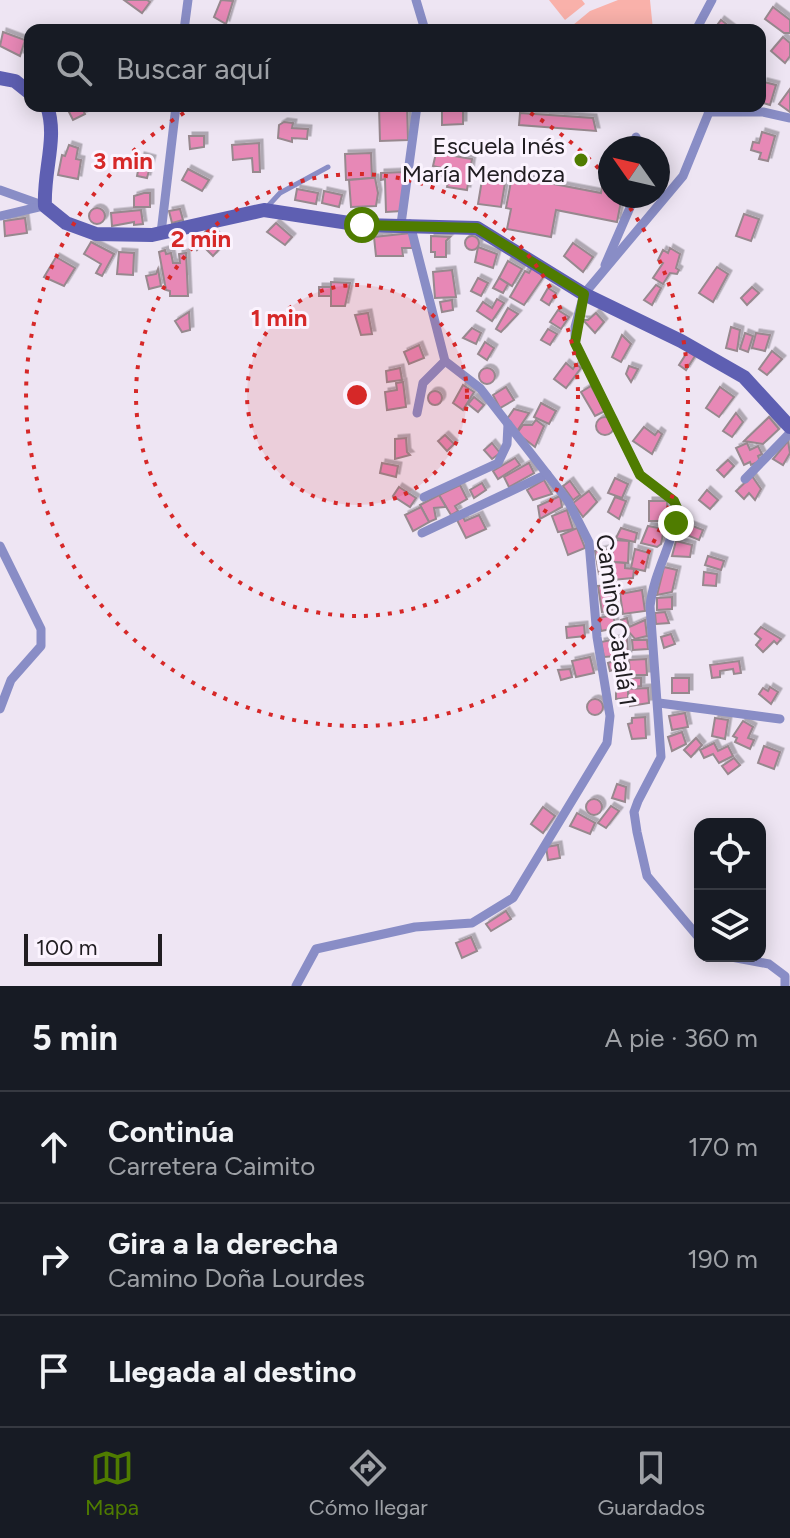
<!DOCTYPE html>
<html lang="es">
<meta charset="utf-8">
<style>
:root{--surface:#171b24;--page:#242831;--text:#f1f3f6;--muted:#9ea1a6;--line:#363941;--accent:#4f7c00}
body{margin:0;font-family:Figtree,sans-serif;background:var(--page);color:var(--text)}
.controls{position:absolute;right:24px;bottom:24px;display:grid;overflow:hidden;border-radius:16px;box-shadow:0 4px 20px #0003}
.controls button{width:72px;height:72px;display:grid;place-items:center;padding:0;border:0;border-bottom:2px solid var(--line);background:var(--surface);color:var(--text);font:40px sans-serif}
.compass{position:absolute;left:598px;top:136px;width:72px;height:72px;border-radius:50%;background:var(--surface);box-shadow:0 4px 20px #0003;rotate:304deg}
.scale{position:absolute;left:24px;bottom:20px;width:138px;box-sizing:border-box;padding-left:8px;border:4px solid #201d21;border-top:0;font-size:22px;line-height:28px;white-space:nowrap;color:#201d21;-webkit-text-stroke:6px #fbf3fe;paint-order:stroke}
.stop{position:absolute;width:24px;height:24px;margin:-18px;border:6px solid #4f7c00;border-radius:50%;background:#fff}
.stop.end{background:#4f7c00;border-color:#fff;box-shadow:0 2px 8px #0008}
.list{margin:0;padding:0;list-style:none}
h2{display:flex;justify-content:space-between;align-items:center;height:104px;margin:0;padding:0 32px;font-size:34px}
h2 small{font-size:26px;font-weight:400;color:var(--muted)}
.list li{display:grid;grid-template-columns:52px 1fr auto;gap:24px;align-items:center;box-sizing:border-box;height:112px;padding:0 32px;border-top:2px solid var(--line)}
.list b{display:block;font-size:30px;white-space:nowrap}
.list p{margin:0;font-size:26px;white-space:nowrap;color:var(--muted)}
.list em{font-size:26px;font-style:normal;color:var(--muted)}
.icon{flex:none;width:44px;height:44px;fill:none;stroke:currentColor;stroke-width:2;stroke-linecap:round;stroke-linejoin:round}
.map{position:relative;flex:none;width:790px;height:986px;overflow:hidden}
.search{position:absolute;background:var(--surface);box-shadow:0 4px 20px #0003;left:24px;right:24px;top:24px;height:88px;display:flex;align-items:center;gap:20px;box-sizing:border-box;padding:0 28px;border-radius:16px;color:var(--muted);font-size:30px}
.sheet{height:440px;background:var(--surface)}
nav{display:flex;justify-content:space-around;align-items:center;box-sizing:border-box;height:112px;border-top:2px solid var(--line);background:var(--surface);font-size:22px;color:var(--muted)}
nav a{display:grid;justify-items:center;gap:4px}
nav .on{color:var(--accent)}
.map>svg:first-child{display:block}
</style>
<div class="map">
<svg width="790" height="986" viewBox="0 0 790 986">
<defs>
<filter id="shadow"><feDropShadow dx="3.5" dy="-3.5" stdDeviation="0" flood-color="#0004"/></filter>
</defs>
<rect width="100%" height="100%" fill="#eee5f3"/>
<!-- green -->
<g fill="#f9b1aa">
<path d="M549,0H582L585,4L565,20Z"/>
<path d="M618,0H650L653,30H567L590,11Z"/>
</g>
<!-- building -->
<g fill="#e788b6" stroke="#97888e" stroke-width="2" filter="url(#shadow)">
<path d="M124,0H147L150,2L142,13Z"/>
<path d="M221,0L233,1L226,24L214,17Z"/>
<path d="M773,7L790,20V33H784L765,19Z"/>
<path d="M721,20L725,23L734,30L715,28Z"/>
<path d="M3,32L25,40L20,56L0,46Z"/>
<path d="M783,37L790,43V56L785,63L771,51Z"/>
<path d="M764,82L776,85L770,105L760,102Z"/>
<path d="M790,89V112L779,104Z"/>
<path d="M66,106H81L85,114L73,120Z"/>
<path d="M379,106H407L408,140L380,141Z"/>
<path d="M442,106H463V124L442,125Z"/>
<path d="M520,113L593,118L596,131L519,125Z"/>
<path d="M284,122L293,123L292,128L308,129L307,139L292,138V142L278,138L279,125Z"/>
<path d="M762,132L775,136L768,161L759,159L761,153L751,150L753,142L759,143Z"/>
<path d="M189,136H204V147L190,149Z"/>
<path d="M259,143L260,172H253L252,158L233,160L232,145Z"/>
<path d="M69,145L78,148L76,159L81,160L78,179L58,175L62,155L65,156Z"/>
<path d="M371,153L372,178L346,180L345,154Z"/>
<path d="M436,153L472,159L467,190L447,187L449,177L441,176L442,168L433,166Z"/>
<path d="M141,156L152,159L147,178L137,176Z"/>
<path d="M606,165L610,166V196H622L617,222L556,210L551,237L507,229L511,209L506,208L512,176L601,193Z"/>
<path d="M188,169L209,180L202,191L182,180Z"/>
<path d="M404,172L402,211L386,212L385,179L381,180V173Z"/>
<path d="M483,174L506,177L501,207L478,204Z"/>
<path d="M372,178H375L378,193L376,206L351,207L349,180Z"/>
<path d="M297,189L318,193L316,204L295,200Z"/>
<path d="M324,191L342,195L339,207L322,203Z"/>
<path d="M144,193H150V207H134V196Z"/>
<circle cx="97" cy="216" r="8"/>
<path d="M180,209L183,220L172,223L169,211Z"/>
<path d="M141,210L143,224L134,225V222L112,226L111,213Z"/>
<path d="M744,214L759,219L751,241L736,236Z"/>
<path d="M25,218L27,233L5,236L4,221Z"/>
<path d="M276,223L292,237L285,245L267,232Z"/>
<path d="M208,228L224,244L213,256L202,245L197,250L195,246Z"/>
<path d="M411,233L412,248H402L403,256H376L374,237Z"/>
<path d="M431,236L450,237L446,241V257H435V252H431Z"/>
<circle cx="472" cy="243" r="7"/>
<path d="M91,242L114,254L102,276L96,273L101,264L84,254Z"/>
<path d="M573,243L593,257L583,272L564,256Z"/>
<path d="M478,247L497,254L493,268L475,262Z"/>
<path d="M670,248L680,254L676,268L679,270L677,274L670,273L663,284L653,278L663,263L658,260L663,250L668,253Z"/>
<path d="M165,250L166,254L171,253L173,263H180L179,254L186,253L188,296H170V291L166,290L159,252Z"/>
<path d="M119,252L134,253L133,275L117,274Z"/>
<path d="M56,257L75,268L64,286L44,277Z"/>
<path d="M508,261L522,269L512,286L499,278Z"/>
<path d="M533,266L546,273L524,305L510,297L525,271L529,273Z"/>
<path d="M717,267L728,274L713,302L699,293Z"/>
<path d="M158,269L161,286L149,289L146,276L156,274Z"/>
<path d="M452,270L456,297L435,298L433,272Z"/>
<path d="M478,278L488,283L481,296L471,291Z"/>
<path d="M499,278L508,284L503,293L493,288Z"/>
<path d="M331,282L350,283L345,306H331Z"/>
<path d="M656,285L661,288L652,305L644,300Z"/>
<rect x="319" y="287" width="12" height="9"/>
<path d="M752,287L759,293L747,305L741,298Z"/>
<path d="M548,288L556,293L549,305L541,300Z"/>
<path d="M497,299L504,303L492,321L477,311L483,302L492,308Z"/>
<path d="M452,300L453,310L442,312L440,302Z"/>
<path d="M508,308L518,314L501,332L496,329Z"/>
<path d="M558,310L569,317L561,329L550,322Z"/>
<path d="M189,312L190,330L182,332L175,321Z"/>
<path d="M368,313L372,334L361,335L355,315Z"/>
<path d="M596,313L604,322L595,333L583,320H588Z"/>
<path d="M731,327L740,330L737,351L726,348Z"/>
<path d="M472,328L481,333L476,344L463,338Z"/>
<path d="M548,329L557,334L550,345L541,340Z"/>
<path d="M745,333L753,336L748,352L740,349Z"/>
<path d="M756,333L770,335L765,351L752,348Z"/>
<path d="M622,335L631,344L621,362L612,357Z"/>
<path d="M485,342L494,348L487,360L478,354Z"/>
<path d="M419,345L424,358L409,364L404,352Z"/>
<path d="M688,351L695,356L686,370L679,365Z"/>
<path d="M772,351L782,359L767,375L759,369Z"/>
<path d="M566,363L573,369L576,364L581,368L566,388L554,379Z"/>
<path d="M629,366L638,369L631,382L626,374Z"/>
<circle cx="487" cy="376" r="8"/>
<path d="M400,368L402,380L387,382L386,371Z"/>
<path d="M403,382L406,407L387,410L385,392L397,390L396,383Z"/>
<path d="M463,385L474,392L463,410L453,403Z"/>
<path d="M591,386L605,411L595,416L581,392Z"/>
<path d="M506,387L514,400L500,408L493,395Z"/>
<path d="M720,387L734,397L719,417L706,408Z"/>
<circle cx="435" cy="398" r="7"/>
<path d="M474,397L484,405L478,412L468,404Z"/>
<path d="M541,403L556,411L549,424L534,417Z"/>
<path d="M514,409L529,413L517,431L507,419Z"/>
<path d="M736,413L743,422L732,437L723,431Z"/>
<path d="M769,417L779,429L763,444L744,441Z"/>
<circle cx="605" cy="426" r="9"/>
<path d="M536,420L544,426L535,447L517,433L523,425H532Z"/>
<path d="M644,427L655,435L658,431L662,434L652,454L633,441Z"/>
<path d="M445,435L454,444L447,451L438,441Z"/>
<path d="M406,438L407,452L410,455L395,459V439Z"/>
<path d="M788,441L790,453L783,465L773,459Z"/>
<path d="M492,443L500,453L492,459L484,450Z"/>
<path d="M747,443L750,450L758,446L762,454L758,456L760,461L751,465L750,462L744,465L736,448Z"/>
<path d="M515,458L520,465L498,479L493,471Z"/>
<path d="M728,460L734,466L724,477L717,470Z"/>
<path d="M382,463L398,466L396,477L380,473Z"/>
<path d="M529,463L534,473L509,487L504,477Z"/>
<path d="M752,476L761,489L755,500L749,493L744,499L736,491Z"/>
<path d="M615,478L628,484L622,498L608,493Z"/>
<path d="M544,480L552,494L533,500L527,490Z"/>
<path d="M570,481L580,495L573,500L563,486Z"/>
<path d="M482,483L486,490L474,498L470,490Z"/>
<path d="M460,485L467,499L455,506L458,511L451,515L439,495Z"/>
<path d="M399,487L416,498L410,507L393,496Z"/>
<path d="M707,490L718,500L710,509L699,500Z"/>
<path d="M589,491L597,502L583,517L573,503Z"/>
<path d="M439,495L446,507L434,508L436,519L429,522L420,505Z"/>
<path d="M560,496L562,507L540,519L538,506Z"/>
<path d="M615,497L626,501L619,519L608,512Z"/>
<rect x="649" y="501" width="18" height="20"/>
<path d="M421,507L429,522L413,531L405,515Z"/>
<path d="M567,510L573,529L558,532L552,516Z"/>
<path d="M479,515L486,529L466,538L457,520L463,517L465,521Z"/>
<path d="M685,523L703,530L699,540L682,533Z"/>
<path d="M648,526L664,529L661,544L657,547L641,543Z"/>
<path d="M577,528L585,548L568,555L561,535Z"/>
<path d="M621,528L637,533L635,542L616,538Z"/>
<path d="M613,540L629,541L628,563L612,562Z"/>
<path d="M676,541L692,545L690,557L672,556Z"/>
<path d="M607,549L610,572L599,574L595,551Z"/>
<path d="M635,549L649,553L645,571L631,568Z"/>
<path d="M708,556L724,561L721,570L705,565Z"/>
<path d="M612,562L625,563V568L634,569L633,578L612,580Z"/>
<path d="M664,567L677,570L672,592L657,595Z"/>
<path d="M704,572L717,574L716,586L703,585Z"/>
<path d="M612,585V611L602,612L598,586Z"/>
<path d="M642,590L645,611L623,614L620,594Z"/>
<path d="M672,597V609L657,610V598Z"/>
<path d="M665,612L669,623L656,624L655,613Z"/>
<path d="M613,615L616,628L601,631L599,618Z"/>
<path d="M627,618L629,627L645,620L647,636L635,639L629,632L625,633L621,620Z"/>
<path d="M584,625L585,636L567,638L566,627Z"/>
<path d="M761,627L781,639L777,644L774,641L763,652L756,645L761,639L755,634Z"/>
<path d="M671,634L675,644L664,648L661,637Z"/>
<path d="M627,637L628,655L604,657L601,642Z"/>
<path d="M632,640H647L648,649L633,650Z"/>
<path d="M590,657L594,673L576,677L572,661Z"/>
<path d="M619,659L622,667L610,671L608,663Z"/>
<path d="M646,659L647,675H630L629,660Z"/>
<path d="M739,661L741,673L734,674L733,669L720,671V677L712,678L710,665Z"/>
<path d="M570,669L572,677L561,680L558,670Z"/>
<path d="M629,678H641V686L629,687Z"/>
<rect x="672" y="678" width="17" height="15"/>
<path d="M770,687L778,692L771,704L759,694L763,688L768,691Z"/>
<path d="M648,688L649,703L630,706L628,689Z"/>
<path d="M628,689V698L616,699V690Z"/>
<circle cx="595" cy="707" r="8"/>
<path d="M685,713L688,727L672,730L669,716Z"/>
<path d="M645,717L646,738L632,739L628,724L632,723V718Z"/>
<path d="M715,718L728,720L725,739L712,736Z"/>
<path d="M743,721L753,727L748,738L754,740L750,749L735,742L737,738L733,736Z"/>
<path d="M682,732L686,744L672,751L668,737Z"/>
<path d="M696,738L702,745L691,757L684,750Z"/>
<path d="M714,743L718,751L728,746L733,756L719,763L713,754L704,758L700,750Z"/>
<path d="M764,746L780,752L774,769L758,763Z"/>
<path d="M734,758L740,765L728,774L722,766Z"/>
<path d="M617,784L626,787L625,802L612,798Z"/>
<circle cx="594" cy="807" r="8"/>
<path d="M611,806L619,811L606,828L598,823Z"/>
<path d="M543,807L555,816L543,833L531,824Z"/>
<path d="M577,813L595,823L590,834L570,826Z"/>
<path d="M558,845L560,858L548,860L546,847Z"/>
<path d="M506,911L511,919L491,931L486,924Z"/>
<path d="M471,937L477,951L462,958L456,943Z"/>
</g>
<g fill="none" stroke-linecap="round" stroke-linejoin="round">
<!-- lane -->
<path stroke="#898dc6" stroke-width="5" d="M268,206L280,193L328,167"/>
<!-- street -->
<g stroke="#898dc6" stroke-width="9">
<path d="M416,0L425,30"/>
<path d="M184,30L188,0"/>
<path d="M696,30L712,0"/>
<path d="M709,112H763L790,118"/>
<path d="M636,137L641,148"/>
<path d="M0,190L45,206"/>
<path d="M0,216L43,206"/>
<path d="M401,224L417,106"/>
<path d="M161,233L176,106"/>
<path d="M605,265L635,196"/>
<path d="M417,413L423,383L445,361"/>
<path d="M745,479L790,433"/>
<path d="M424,497L498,463L507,444L508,424"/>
<path d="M422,533L547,474"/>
<path d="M0,546L41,629V646L11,680L0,709"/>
<path d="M659,703L780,719"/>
<path d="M700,939L647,876L637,832L634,812L638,801L661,757L650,606C654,571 673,544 678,510L674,501L640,475L575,343V327L584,294L683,176L709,112L705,106"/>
<path d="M726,956L769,964L785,976V986"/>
<path d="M296,986L316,949L415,927L472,923L513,898L607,743L610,716L597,637L589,542L568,501L480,388L445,361L410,224"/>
</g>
<!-- secondary -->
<g stroke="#5e5fb2" stroke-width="14">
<path d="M0,78L15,81L30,93"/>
<path d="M47,106C58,138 43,171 45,206L66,223L96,234L152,235L264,210L362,225L477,228L584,294L681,341L744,377L790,427"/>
</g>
</g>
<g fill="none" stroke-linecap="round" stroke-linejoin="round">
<!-- route -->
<path stroke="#4f7c00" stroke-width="10" d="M362,225L477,228L584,294L575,343L640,475L674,501L678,510L676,523"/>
</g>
<!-- distance rings -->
<circle cx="357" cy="395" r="110" fill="#d62828" fill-opacity=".12"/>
<g fill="none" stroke="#d62828" stroke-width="4" stroke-dasharray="4 8">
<circle cx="357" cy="395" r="110"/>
<circle cx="357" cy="395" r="221"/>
<path d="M520 107A331 331 0 0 1 609 180M623 198A331 331 0 1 1 194 107"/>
</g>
<!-- markers -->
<circle fill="#4f7c00" stroke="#fbf3fe" stroke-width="3" cx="581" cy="160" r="8"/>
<g text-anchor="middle" stroke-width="6" stroke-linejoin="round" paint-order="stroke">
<!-- poi labels -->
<g font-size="24" fill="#201d21" stroke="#fbf3fe" text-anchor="end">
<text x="565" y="154">Escuela Inés<tspan x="565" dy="28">María Mendoza</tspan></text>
</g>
<!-- street labels -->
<g font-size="24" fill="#201d21" stroke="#fbf3fe">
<text transform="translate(616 620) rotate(82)" y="8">Camino Catalá 1</text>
</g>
</g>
<circle cx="357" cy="395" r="12" fill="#d62828" stroke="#fbf3fe" stroke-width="4"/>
<g font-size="24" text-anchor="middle" font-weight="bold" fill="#d62828" stroke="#fbf3fe" stroke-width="6" stroke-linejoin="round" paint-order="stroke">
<text x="123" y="169">3 min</text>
<text x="201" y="247">2 min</text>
<text x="279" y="326">1 min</text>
</g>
</svg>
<div class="controls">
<button><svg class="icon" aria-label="locate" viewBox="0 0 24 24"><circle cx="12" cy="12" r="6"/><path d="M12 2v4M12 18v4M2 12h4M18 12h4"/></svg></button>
<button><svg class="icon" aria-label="layers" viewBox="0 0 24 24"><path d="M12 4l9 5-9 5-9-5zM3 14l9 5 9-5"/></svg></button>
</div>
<svg class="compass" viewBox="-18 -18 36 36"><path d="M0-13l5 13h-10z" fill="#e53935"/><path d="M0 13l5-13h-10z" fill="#9ea1a6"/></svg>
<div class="scale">100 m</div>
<div class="stop" style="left:362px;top:225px"></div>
<div class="stop end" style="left:676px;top:523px"></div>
<div class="search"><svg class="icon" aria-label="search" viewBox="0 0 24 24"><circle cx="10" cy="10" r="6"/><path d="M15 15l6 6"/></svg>Buscar aquí</div>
</div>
<section class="sheet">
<h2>5 min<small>A pie · 360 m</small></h2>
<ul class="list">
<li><svg class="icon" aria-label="ahead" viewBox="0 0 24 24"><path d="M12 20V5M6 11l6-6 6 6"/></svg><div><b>Continúa</b><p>Carretera Caimito</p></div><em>170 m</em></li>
<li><svg class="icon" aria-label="right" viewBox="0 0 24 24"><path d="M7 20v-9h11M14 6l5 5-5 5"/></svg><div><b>Gira a la derecha</b><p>Camino Doña Lourdes</p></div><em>190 m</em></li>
<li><svg class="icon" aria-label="arrive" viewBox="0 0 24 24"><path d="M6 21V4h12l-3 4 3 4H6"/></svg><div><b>Llegada al destino</b></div></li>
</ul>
</section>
<nav>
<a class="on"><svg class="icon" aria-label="map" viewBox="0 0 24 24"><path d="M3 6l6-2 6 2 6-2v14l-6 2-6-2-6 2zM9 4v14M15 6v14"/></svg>Mapa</a>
<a><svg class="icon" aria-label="directions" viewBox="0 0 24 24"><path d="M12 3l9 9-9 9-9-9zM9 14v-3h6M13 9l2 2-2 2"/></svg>Cómo llegar</a>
<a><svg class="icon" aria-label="saved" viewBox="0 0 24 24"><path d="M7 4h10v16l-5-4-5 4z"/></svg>Guardados</a>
</nav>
